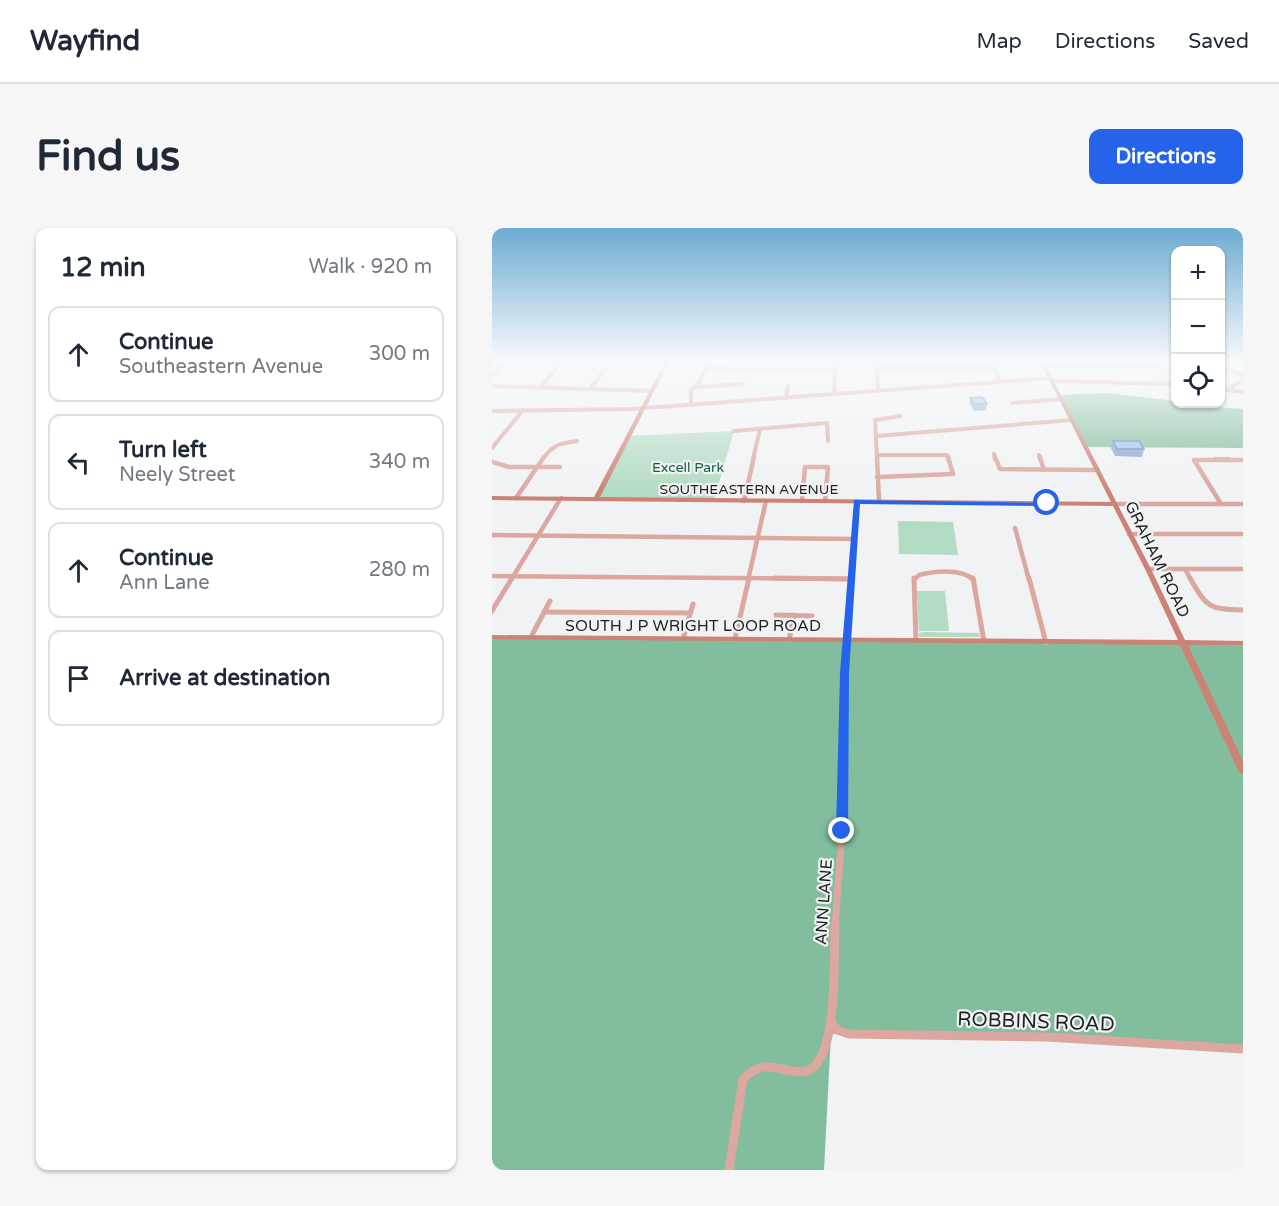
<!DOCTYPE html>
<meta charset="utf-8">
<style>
:root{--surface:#fff;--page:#f6f6f7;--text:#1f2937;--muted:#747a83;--line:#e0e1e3;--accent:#2563eb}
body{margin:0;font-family:"Varela Round",sans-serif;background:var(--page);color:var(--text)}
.controls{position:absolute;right:18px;top:18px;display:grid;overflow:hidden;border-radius:12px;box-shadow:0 2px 4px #0004}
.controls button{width:54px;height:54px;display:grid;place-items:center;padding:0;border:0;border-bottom:2px solid var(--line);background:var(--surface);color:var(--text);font:30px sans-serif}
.stop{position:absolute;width:18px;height:18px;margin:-14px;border:4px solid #2563eb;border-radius:50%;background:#fff}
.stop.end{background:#2563eb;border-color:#fff;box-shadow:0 2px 6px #0008}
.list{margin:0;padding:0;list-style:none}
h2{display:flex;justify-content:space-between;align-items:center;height:78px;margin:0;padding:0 24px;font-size:26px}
h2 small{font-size:20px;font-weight:400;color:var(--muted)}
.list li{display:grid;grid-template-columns:39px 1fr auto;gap:18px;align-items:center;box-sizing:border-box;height:96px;margin:0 12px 12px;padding:0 12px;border:2px solid var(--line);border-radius:12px}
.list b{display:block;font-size:22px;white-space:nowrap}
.list p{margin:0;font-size:20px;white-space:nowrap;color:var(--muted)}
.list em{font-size:20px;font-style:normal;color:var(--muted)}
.icon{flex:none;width:33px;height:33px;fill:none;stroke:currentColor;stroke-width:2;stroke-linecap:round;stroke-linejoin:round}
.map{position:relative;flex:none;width:751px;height:942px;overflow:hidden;border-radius:12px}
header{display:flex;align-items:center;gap:36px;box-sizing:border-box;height:84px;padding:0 30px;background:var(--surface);border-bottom:2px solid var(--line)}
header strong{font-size:28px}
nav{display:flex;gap:33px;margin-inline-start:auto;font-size:21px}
.intro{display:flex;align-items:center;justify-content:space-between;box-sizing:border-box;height:144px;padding:0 36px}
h1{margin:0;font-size:42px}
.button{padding:15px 27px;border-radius:12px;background:var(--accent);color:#fff;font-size:21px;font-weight:700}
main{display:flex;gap:36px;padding:0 36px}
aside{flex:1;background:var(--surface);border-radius:12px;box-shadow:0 2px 4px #0004}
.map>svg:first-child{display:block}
</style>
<header>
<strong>Wayfind</strong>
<nav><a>Map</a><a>Directions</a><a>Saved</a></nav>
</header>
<div class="intro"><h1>Find us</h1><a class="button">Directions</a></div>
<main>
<aside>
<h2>12 min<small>Walk · 920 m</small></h2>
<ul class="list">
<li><svg class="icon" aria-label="ahead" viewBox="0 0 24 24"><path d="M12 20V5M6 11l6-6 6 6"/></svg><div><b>Continue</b><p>Southeastern Avenue</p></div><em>300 m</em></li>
<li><svg class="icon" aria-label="left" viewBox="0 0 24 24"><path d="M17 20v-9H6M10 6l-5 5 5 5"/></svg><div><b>Turn left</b><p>Neely Street</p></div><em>340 m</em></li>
<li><svg class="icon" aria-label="ahead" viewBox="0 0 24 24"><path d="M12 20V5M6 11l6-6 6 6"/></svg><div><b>Continue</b><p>Ann Lane</p></div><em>280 m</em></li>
<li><svg class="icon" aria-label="arrive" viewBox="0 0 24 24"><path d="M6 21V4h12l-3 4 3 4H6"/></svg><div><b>Arrive at destination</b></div></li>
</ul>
</aside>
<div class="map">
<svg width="751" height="942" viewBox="0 0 751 942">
<rect width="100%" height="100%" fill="#f0f2f4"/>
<!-- green -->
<g fill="#b2dbc3">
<path d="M242,203L222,272L104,271L137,208Z"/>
<path d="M406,293L461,294L466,327L407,326Z"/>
<path d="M425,363H453L457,403H427Z"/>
<path d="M432,404L487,405L488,409H427V405Z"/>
</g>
<!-- forest -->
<g fill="#82be9d">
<path d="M614,165L683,173L684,176L751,181V220L594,219L567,167Z"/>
<path d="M0,409L751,416V821L409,806H339L332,942H0Z"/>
</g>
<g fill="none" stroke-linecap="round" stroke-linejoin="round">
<!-- street-far4 -->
<g stroke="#dba79e" stroke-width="4">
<path d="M385,134L386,163"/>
<path d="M501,134L508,154"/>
<path d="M552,137L667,138"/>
<path d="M728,139L751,147"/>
<path d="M214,140L342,142"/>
<path d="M385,140H503"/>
<path d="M0,147L13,134"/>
<path d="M561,153L684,156"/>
<path d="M0,158L160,163"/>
<path d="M204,159L251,156"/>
<path d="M48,160L70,134"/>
<path d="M98,161L118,134"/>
<path d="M728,161L751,164"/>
<path d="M739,162V159L751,152"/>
<path d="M342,166L343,134"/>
<path d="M294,170L296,158"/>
<path d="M520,175L569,171"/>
<path d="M199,177V162L207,155L216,134"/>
<path d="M0,183L139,181L559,150"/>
<path d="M242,203L335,195L336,213"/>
<path d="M384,208L580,192"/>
<path d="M0,220L31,182"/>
<path d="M502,226L503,231"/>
<path d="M385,227H455L456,231"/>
<path d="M547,227L548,231"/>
<path d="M51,231C60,217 69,215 85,213"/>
<path d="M261,231L268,201"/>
<path d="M385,231L383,192L409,188"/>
<path d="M723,231H737"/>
</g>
<!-- street-far3 -->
<g stroke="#dba79e" stroke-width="4.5">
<path d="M385,229L387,274"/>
<path d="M503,229L508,241L606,242"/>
<path d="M548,229L552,242"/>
<path d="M0,234L17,239H68"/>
<path d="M385,249L461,246L456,229"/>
<path d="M24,270L52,229"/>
<path d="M252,273L262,229"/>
<path d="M310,273L313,239H336L333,273"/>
<path d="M622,276H751"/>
<path d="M729,276L702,232H751"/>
<path d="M523,300L537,352"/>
<path d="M637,306H751"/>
<path d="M0,307L362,311"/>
<path d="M656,341H751"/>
<path d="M693,341L699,352"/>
<path d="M0,348L359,351"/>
<path d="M19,352L69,270"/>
<path d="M256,352L274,273"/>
<path d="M359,352L365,273"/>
<path d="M422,352L427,347C443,343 469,340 482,352"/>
</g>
<!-- street-far2 -->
<g stroke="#dba79e" stroke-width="5">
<path d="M283,350L359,351"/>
<path d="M422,350L424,413"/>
<path d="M481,350L492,414"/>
<path d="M537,350L554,415"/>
<path d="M698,350C715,380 717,381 751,382"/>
<path d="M0,383L20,350"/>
<path d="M52,384L198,385"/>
<path d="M284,387L320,388"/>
<path d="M39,409L58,373"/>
<path d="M191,411L201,376"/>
<path d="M243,411L257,350"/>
<path d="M297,412L302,387"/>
<path d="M351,505L359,350"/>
</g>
<!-- street-far1 -->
<path stroke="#dba79e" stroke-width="7" d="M343,698L349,618L351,504"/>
<!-- street -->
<g stroke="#dba79e" stroke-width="9">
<path d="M340,795L345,802L357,806L555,809L751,821"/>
<path d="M237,942L251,851C272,830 282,842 307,844C349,848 341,726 343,697"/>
</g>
<!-- secondary -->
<path fill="#cc8275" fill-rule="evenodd" d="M173,134H177L108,269L619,274L548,134H552L659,341L693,412L751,413V417H696L751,533V546L748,545L746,542L688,417L0,411V407L686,412L653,341L621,278L0,272V268L102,269Z"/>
</g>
<!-- wall -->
<g fill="#87a7cf">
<path d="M478,170L495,175L494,182L482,183L478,176Z"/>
<path d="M621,213L652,221L650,229L623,228L619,220Z"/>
</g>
<!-- building -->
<g fill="#9dc2f1" stroke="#6e88a9" stroke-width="1.5">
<path d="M490,169L495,175L483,176L478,170Z"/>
<path d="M621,213H647L652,221H625Z"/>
</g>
<!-- sky -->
<linearGradient id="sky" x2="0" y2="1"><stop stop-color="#6dacd2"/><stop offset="0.5" stop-color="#f8f9fa"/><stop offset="1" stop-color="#f8f9fa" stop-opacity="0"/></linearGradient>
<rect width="751" height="266" fill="url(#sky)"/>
<!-- route -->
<path fill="#2563eb" d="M362,272L558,275L555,278L368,276L357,445L356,603L350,608L344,603L348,445Z"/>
<g text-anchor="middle" stroke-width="4.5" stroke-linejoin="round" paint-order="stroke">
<!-- far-park labels -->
<g font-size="14" fill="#196040" stroke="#f0f2f4">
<text x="196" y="244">Excell Park</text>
</g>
<!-- far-street labels -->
<g font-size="14" fill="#1f2020" stroke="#f0f2f4">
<text x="257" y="266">SOUTHEASTERN AVENUE</text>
</g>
<!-- street labels -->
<g font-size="16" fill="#1f2020" stroke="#f0f2f4">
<text transform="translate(666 331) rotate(64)" y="6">GRAHAM ROAD</text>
<text x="201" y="403">SOUTH J P WRIGHT LOOP ROAD</text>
<text transform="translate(331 674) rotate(-86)" y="6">ANN LANE</text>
</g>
<!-- near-street labels -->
<g font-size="20" fill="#1f2020" stroke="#f0f2f4">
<text transform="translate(544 793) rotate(2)" y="7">ROBBINS ROAD</text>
</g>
</g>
</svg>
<div class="controls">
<button>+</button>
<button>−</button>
<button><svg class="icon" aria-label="locate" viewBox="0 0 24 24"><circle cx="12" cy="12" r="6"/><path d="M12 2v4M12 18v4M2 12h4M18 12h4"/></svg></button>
</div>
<div class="stop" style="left:555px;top:275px"></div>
<div class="stop end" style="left:350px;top:603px"></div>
</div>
</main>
